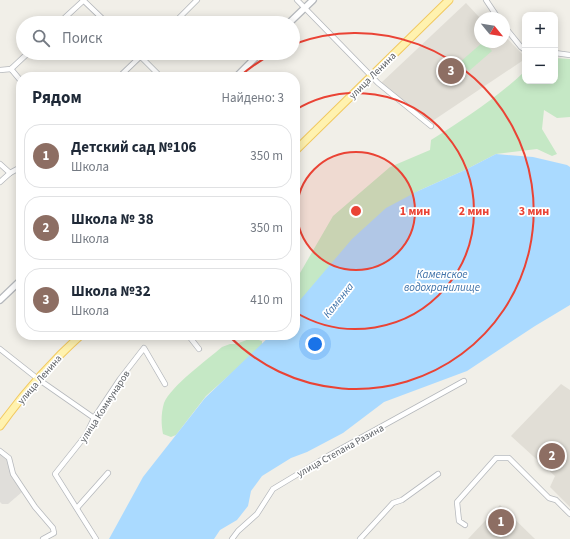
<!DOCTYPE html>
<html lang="ru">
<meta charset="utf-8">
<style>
:root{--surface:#fff;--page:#f2f2f3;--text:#1f2937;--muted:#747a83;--line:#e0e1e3;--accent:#0f766e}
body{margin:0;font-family:"Source Sans 3",sans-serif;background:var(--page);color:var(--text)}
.controls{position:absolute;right:12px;top:12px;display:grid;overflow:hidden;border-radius:8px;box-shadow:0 2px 10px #0003}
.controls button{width:36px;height:36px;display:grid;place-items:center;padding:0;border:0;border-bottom:1px solid var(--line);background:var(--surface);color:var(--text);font:20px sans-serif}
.compass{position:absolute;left:474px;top:12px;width:36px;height:36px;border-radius:50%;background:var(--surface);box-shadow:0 2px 10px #0003;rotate:120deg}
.you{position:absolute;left:315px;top:344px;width:14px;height:14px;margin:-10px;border:3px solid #fff;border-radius:50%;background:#1a73e8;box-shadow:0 0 0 6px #1a73e833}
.badge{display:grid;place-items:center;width:26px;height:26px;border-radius:50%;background:var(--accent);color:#fff;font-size:13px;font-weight:700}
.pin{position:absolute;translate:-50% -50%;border:2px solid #fff;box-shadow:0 1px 4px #0006}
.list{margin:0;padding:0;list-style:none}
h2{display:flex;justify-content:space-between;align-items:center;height:52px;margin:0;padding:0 16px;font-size:17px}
h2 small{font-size:13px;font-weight:400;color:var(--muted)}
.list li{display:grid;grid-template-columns:26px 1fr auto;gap:12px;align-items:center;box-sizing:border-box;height:64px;margin:0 8px 8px;padding:0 8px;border:1px solid var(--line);border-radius:16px}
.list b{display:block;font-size:15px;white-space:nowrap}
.list p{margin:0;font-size:13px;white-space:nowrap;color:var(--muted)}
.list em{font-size:13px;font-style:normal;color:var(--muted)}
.icon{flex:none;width:22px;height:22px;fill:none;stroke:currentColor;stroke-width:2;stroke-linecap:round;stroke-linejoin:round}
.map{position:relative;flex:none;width:570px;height:539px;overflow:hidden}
.search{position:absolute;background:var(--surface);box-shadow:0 2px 10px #0003;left:16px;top:16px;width:284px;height:44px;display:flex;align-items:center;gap:10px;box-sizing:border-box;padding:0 14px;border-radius:22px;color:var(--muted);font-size:15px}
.panel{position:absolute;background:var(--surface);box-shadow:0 2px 10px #0003;left:16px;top:72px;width:284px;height:268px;border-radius:16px}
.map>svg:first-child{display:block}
</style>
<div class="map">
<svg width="570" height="539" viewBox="0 0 570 539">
<rect width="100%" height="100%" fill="#f1efe8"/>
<!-- industrial -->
<path fill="#e0deda" d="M0,454L7,460L12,478L22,492L8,504H2L0,502Z"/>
<!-- education -->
<g fill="#e1ded6">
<path d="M466,3L480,18V42H504V35L525,57V59L431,122L381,83Z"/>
<path d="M561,384L570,390V507L550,487L555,476L511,436Z"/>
<path d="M500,505L535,539H468Z"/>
</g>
<!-- green -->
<g fill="#c5e8c5">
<path d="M483,42H484L492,51L469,71L460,62Z"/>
<path d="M555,58L570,59V117L557,118L544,110L542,129L557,154L552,156L537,149L496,154L465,170L418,191L295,306V278L300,273L333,216L390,167L430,150L431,140C463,120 498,97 525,71V81H555Z"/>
<path d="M252,338L262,341V346L206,396L176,435L171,437L163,434C161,424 161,413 164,403C171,386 207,360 222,347L230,344H236Z"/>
</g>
<!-- water -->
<path fill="#aadaff" d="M496,154L533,157L567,165L570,167V305L535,326L467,371L384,402L343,433L307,452L291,458L262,476L251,491L248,506L237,520L220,530L214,539H109L143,477L205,398L271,335H295V306L352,239L386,208L418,191L465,170Z"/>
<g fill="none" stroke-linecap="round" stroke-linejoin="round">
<defs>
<g id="minor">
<path d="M83,0L107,23"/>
<path d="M297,0L378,83L431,126"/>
<path d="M486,0L498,18"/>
<path d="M59,23L84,0"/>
<path d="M174,23L197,0"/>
<path d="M504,26L521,47L525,50"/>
<path d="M137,53L161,77"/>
<path d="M555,53L570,55"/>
<path d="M11,69L28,53"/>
<path d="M11,69L21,81"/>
<path d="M0,70L11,69"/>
<path d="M119,77L144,53"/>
<path d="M0,164L10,173"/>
<path d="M0,182L10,173L21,167"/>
<path d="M188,335L199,349"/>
<path d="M0,349L38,379L94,418"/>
<path d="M0,451L9,458L13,474L35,507L53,528L54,533L43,539"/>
<path d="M77,508L108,473"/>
<path d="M465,525L459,521L457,502L496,458H509L549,498L556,500L570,514"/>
<path d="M96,539L55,474L86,435L94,418L120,379L144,348L165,384"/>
<path d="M232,539L238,531L257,514L273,489L328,456L464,381"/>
<path d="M360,539L393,503L402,500L438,474"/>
</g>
<g id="tertiary">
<path d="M289,23L313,0"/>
<path d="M236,77L260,53"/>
<path d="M0,300L21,280"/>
</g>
<g id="primary">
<path d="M295,151L449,0"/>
<path d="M0,426C24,393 51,362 81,335"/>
</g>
</defs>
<!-- minor casing -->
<use href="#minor" stroke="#b5b8bc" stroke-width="6"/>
<!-- tertiary casing -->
<use href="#tertiary" stroke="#b5b8bc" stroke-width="8"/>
<!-- primary casing -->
<use href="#primary" stroke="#f2c960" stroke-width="9"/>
<!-- minor -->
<use href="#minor" stroke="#fff" stroke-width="4.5"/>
<!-- tertiary -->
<use href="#tertiary" stroke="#fff" stroke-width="5.5"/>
<!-- primary -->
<use href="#primary" stroke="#fff2af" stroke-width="7"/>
</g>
<!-- distance rings -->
<circle cx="356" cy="211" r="59" fill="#ea4335" fill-opacity=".12"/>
<g fill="none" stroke="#ea4335" stroke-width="2">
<circle cx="356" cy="211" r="59"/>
<path d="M295 110A118 118 0 1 1 295 312"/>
<path d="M239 77A178 178 0 0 1 274 53M294 44A178 178 0 1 1 229 336"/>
</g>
<g text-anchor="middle" stroke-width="3.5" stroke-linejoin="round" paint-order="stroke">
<!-- street labels -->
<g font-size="10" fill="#5f6368" stroke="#fff">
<text transform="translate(372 75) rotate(-45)" y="4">улица Ленина</text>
<text transform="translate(39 379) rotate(-49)" y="4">улица Ленина</text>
<text transform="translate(104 406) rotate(-57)" y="4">улица Коммунаров</text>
<text transform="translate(340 450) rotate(-29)" y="4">улица Степана Разина</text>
</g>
<!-- water labels -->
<g font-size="11" font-style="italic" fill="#4174aa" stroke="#fff">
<text x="442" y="278">Каменское<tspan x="442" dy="13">водохранилище</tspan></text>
<text transform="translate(338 300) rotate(-51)" y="4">Каменка</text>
</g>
</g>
<circle cx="356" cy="211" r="6" fill="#ea4335" stroke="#fff" stroke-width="2"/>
<g font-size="12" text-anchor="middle" font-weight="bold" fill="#ea4335" stroke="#fff" stroke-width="3.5" stroke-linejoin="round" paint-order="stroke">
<text x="415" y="215">1 мин</text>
<text x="474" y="215">2 мин</text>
<text x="534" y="215">3 мин</text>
</g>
</svg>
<div class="controls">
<button>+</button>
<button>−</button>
</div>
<svg class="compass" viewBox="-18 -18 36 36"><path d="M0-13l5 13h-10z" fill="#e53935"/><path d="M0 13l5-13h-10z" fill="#747a83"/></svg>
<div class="you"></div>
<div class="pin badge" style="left:501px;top:522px;background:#8d6e63">1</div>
<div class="pin badge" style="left:552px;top:456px;background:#8d6e63">2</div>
<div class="pin badge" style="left:451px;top:71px;background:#8d6e63">3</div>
<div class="search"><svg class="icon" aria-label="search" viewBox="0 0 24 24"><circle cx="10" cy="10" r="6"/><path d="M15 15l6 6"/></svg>Поиск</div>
<section class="panel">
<h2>Рядом<small>Найдено: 3</small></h2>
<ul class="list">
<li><span class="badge" style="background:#8d6e63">1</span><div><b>Детский сад №106</b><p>Школа</p></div><em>350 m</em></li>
<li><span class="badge" style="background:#8d6e63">2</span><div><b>Школа № 38</b><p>Школа</p></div><em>350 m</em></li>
<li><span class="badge" style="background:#8d6e63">3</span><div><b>Школа №32</b><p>Школа</p></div><em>410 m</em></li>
</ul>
</section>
</div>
